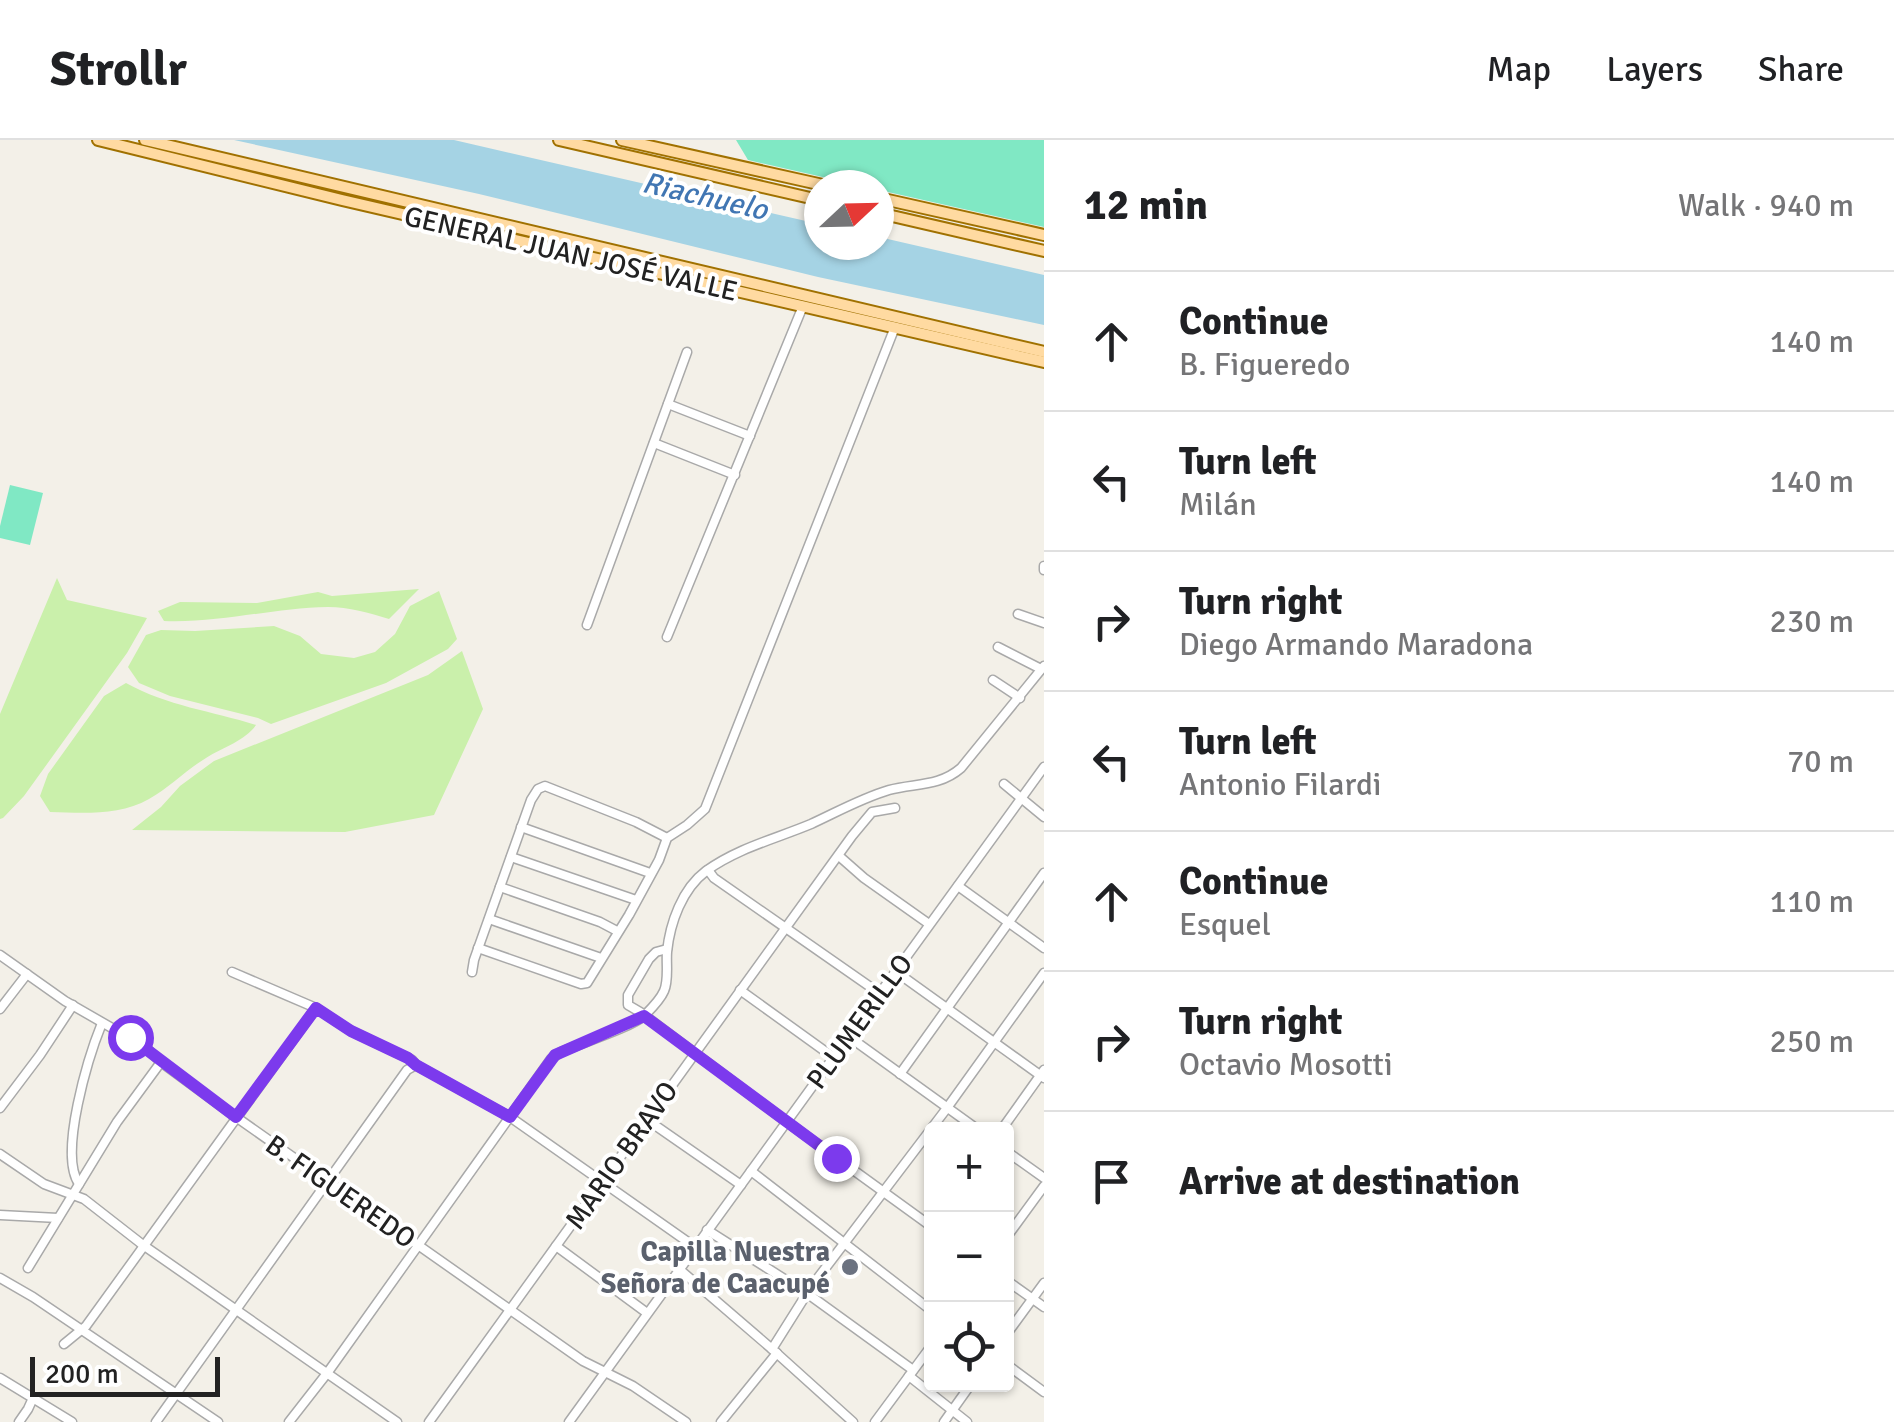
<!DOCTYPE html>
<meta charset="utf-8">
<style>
:root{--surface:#fff;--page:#f2f2f2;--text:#202124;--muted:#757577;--line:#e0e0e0}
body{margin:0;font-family:Signika,sans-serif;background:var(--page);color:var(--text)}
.controls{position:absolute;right:30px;bottom:30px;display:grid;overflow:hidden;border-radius:10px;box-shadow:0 2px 8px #0004}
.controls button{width:90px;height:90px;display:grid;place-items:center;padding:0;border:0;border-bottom:2px solid var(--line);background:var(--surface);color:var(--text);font:50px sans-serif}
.compass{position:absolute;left:804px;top:30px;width:90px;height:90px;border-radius:50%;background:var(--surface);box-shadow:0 2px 8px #0004;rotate:68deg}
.scale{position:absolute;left:30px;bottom:25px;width:190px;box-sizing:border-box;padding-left:10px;border:5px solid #222;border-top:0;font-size:28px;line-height:35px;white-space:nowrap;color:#222;-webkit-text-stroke:8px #fff;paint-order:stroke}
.stop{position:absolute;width:30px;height:30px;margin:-22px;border:8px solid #7c3aed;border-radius:50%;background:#fff}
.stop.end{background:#7c3aed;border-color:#fff;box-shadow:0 2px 10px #0008}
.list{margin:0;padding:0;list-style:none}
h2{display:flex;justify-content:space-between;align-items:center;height:130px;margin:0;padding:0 40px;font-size:42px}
h2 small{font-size:32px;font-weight:400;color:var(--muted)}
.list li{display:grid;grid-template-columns:65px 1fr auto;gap:30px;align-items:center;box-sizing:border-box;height:140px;padding:0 40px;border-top:2px solid var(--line)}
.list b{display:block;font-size:38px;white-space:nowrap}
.list p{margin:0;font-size:32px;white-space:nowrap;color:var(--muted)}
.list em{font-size:32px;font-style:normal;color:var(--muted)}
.icon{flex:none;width:55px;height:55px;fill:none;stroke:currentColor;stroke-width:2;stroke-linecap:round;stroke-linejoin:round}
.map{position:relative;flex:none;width:1044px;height:1282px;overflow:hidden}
header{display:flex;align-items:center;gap:60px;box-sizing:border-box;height:140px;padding:0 50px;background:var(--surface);border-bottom:2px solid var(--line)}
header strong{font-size:48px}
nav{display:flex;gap:55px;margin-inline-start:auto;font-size:35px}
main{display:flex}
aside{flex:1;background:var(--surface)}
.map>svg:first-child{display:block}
</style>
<header>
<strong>Strollr</strong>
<nav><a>Map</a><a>Layers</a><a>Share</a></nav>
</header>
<main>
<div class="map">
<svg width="1044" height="1282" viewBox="0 0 1044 1282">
<rect width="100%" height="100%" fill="#f3f0e8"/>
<!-- grass -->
<g fill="#caf0ab">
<path d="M57,438L67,460L147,478L127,513L24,656L3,678L0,679V574Z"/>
<path d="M419,449L389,479C369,473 349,467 328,467C273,468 221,483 164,481L158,471L180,462L257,463L318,452L332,456Z"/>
<path d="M439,451L457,499L448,509L386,543L271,584L258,578L170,556L139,543L128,527L146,495L161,490L195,491L274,486L300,496L321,514L354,518L375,512L395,494L410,466Z"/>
<path d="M462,511L483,569L434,675L345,692L132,690L161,667L180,646L214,621L428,535Z"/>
<path d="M126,543C167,566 212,571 256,585C245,601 223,607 206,618C186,630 169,648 149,659C119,676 83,673 50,672L40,656L48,634L104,556Z"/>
</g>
<!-- pitch -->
<g fill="#80e8c4">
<path d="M736,0H1044V87L879,50V45H858L748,20Z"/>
<path d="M10,345L43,353L30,405L0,398V386Z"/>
</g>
<!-- water -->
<path fill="#a5d3e4" d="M234,0H454L819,84V105H879V97L1044,135V185L818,137L479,54Z"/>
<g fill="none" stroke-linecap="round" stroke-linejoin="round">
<defs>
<g id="minor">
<path d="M668,264L750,296"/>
<path d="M654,303L735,335"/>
<path d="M1044,426V430"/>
<path d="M1018,474L1044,483"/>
<path d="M587,485L687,212"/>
<path d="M667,497L803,166"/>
<path d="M998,507L1041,529"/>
<path d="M993,540L1020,558"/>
<path d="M1004,644L1044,677"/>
<path d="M521,687L650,733"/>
<path d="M839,716L864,738L929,784"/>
<path d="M511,717L636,760"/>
<path d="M708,730L714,738L879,853"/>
<path d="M958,746L1044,808"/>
<path d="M500,747L600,782L617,791"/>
<path d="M489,779L601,818"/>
<path d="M478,808L581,844L587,843L629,775L659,720L667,698L687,685L705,669L895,187"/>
<path d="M667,809L656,812L649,819L628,855V865L640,872L787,982L932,1087"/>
<path d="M0,815L65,861L145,907L161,922L236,977L583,1221L633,1246L686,1282"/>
<path d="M895,831L1044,938"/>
<path d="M232,832L316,868L351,891L412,920L416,925L510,977L695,1107"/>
<path d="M472,832L474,820L531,660L538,649L545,646L636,682L667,698"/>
<path d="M740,850L833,917"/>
<path d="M0,869L27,834"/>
<path d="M848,896L977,989"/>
<path d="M900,934L1044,733"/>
<path d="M0,968L40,915L73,865"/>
<path d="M646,979L741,1045"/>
<path d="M1002,989L1044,930"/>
<path d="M1006,1011L1044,1038"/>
<path d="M0,1014L44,1044L84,1059L143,1105L397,1282"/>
<path d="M751,1031L932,1171"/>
<path d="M79,1044C58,1014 89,915 102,883"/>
<path d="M0,1075L58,1078"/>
<path d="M707,1090L808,1154L913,1230"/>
<path d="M1006,1098L1044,1046"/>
<path d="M556,1106L647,1173"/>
<path d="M28,1128L117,982L161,922"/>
<path d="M679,1129L772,1209L853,1282"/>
<path d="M0,1138L33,1157L218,1282"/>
<path d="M1006,1140L1044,1167"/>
<path d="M1006,1195L1044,1143"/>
<path d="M64,1204L86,1186L316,868"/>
<path d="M772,1209L811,1147L947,968L1044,833"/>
<path d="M1006,1224L1044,1252"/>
<path d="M909,1236L967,1282"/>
<path d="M0,1238L72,1282"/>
<path d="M19,1282L28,1269L33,1258"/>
<path d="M156,1282L407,930L416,925"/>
<path d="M289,1282L328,1232L551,919L561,912C581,903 630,888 645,875C651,869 661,858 664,851C669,840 666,824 667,812C670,783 682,749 706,731C738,708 775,699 811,684C837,672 862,658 889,650C915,643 939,647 961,628L1044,526"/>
<path d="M429,1282L852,696L872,672L895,668"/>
<path d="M569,1282L1044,627"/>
<path d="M721,1282L777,1213"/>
<path d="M875,1282L932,1205"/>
<path d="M944,1282L971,1244"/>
</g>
<g id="major">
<path d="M98,0L342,60L1044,222"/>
<path d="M145,0L1044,212"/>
<path d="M559,0L819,60"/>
<path d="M622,0L823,45"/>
<path d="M879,58L1044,95"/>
<path d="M879,73L1044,111"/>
</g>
</defs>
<!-- minor casing -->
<use href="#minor" stroke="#a9a9a9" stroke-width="11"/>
<!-- major casing -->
<use href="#major" stroke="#a07100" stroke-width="14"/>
<!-- minor -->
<use href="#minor" stroke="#fff" stroke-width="8"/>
<!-- major -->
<use href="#major" stroke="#ffdaa1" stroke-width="10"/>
</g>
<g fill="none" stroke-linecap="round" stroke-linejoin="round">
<!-- route -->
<path stroke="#7c3aed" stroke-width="12" d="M130,897L236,977L316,868L351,891L408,918L416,925L510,977L555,915L644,876L836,1018"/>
</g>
<!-- markers -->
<circle fill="#6b7280" stroke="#fff" stroke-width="4" cx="850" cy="1127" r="10"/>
<g text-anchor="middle" stroke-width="8" stroke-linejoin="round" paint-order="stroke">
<!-- street labels -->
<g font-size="28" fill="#222" stroke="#fff">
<text transform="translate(571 113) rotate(13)" y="10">GENERAL JUAN JOSÉ VALLE</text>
<text transform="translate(859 881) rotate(-54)" y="10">PLUMERILLO</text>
<text transform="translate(621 1015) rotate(-55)" y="10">MARIO BRAVO</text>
<text transform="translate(341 1051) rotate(35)" y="10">B. FIGUEREDO</text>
</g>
<!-- worship labels -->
<g font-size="28" font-weight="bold" fill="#5b616d" stroke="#fff" text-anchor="end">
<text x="830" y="1121">Capilla Nuestra<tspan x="830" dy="32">Señora de Caacupé</tspan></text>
</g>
<!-- water labels -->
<g font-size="30" font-style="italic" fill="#4176b3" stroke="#fff">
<text transform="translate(705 56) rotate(13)" y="10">Riachuelo</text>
</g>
</g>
</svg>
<div class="controls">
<button>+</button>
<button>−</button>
<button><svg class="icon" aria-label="locate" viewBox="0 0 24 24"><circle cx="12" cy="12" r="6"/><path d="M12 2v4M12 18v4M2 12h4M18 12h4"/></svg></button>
</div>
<svg class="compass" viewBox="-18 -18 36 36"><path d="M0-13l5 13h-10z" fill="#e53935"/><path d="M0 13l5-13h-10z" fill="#757577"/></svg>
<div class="scale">200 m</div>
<div class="stop" style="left:130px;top:897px"></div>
<div class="stop end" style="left:836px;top:1018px"></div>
</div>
<aside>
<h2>12 min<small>Walk · 940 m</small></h2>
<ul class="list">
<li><svg class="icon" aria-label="ahead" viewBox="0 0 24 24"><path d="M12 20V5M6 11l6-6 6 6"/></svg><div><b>Continue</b><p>B. Figueredo</p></div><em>140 m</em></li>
<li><svg class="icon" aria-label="left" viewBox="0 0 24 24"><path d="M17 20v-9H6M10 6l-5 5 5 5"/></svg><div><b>Turn left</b><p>Milán</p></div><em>140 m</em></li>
<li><svg class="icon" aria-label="right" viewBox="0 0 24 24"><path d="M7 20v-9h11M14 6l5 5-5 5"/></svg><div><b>Turn right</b><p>Diego Armando Maradona</p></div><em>230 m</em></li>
<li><svg class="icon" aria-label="left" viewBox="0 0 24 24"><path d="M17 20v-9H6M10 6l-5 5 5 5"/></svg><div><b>Turn left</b><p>Antonio Filardi</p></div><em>70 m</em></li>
<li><svg class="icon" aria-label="ahead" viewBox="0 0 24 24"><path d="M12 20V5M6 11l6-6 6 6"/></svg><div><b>Continue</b><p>Esquel</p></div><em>110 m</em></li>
<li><svg class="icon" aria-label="right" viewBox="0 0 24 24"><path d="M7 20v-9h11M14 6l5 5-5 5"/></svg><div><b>Turn right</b><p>Octavio Mosotti</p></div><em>250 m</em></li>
<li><svg class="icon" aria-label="arrive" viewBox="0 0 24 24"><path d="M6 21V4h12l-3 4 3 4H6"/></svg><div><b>Arrive at destination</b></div></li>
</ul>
</aside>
</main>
